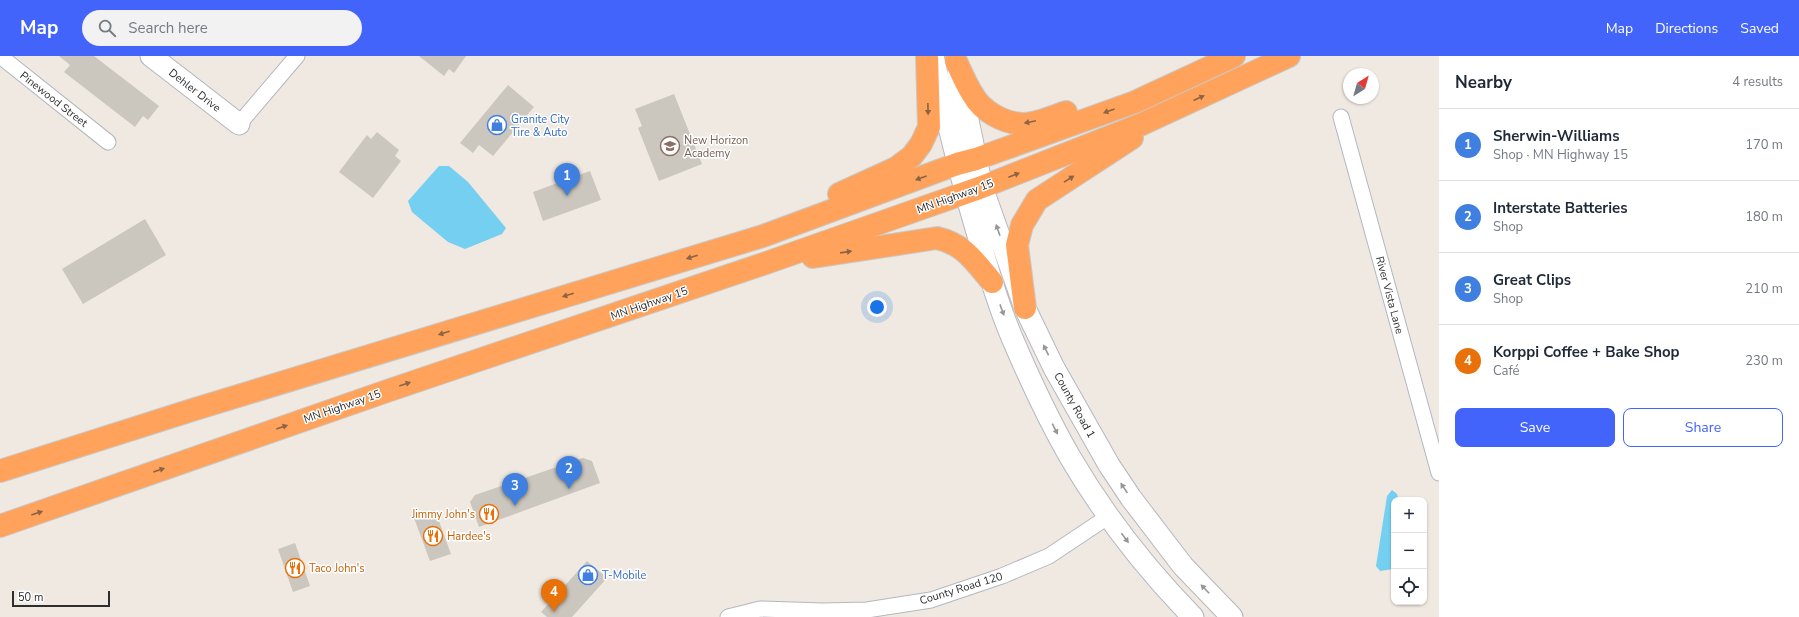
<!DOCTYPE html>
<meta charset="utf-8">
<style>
:root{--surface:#fff;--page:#f2f2f3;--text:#1f2937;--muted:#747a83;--line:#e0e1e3;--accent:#4264fb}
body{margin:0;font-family:"Nunito Sans",sans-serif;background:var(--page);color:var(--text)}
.controls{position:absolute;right:12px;bottom:12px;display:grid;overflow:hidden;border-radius:8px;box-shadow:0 1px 3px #0004}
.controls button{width:36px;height:36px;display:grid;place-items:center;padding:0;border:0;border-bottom:1px solid var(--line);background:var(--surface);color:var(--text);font:20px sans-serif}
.compass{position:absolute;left:1343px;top:12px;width:36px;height:36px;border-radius:50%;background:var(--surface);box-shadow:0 1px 3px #0004;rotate:37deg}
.scale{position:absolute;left:12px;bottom:10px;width:98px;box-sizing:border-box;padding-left:4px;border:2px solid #2e2e2e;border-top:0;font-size:11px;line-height:14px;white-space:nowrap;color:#2e2e2e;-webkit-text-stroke:3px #fff;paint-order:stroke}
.you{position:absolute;left:877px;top:251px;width:14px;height:14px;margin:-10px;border:3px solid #fff;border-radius:50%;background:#1a73e8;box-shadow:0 0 0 6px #1a73e833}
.badge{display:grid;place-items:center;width:26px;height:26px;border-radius:50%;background:var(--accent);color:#fff;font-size:13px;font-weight:700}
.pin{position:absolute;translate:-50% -33px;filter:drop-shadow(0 1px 2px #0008)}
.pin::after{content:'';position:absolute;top:21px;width:14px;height:12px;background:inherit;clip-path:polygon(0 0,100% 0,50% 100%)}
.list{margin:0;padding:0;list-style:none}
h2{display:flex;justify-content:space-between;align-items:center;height:52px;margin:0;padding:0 16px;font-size:17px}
h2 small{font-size:13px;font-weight:400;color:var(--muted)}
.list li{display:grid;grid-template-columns:26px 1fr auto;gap:12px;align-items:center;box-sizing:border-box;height:72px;padding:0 16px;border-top:1px solid var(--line)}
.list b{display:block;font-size:15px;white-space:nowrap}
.list p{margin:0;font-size:13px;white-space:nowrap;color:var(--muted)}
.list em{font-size:13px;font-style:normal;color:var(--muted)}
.actions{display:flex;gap:8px;padding:12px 16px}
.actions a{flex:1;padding:9px 0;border:1px solid var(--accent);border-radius:8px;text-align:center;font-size:14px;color:var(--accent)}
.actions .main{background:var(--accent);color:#fff}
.icon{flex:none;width:22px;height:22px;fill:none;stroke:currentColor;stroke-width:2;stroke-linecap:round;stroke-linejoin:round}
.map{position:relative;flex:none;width:1439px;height:561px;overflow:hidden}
header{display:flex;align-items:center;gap:24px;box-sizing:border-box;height:56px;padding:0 20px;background:var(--accent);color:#fff}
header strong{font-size:19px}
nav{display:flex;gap:22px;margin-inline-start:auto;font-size:14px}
.search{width:280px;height:36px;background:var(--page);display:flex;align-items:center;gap:10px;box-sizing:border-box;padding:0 14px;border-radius:22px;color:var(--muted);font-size:15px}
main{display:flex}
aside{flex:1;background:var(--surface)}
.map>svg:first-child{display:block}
</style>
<header>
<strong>Map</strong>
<div class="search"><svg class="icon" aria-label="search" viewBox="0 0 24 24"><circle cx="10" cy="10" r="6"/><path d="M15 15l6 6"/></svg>Search here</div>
<nav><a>Map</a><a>Directions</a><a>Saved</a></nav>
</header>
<main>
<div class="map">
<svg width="1439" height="561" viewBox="0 0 1439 561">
<rect width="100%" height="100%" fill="#efe9e1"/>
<!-- water -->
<g fill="#75cff0">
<path d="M439,110H449L468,126L506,172L502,178L465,193L448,186L412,156L408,145Z"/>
<path d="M1392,434L1397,438L1399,444H1394V513L1380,515L1376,510L1387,440Z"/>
</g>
<!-- building -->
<g fill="#cbc7bf">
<path d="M59,0H94L159,50L148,64L143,60L135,71L64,16L70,9Z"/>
<path d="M419,0H466L454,17L449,13L444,20Z"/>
<path d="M508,29L534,51L493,100L479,89L473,97L460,87Z"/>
<path d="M674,38L702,108L659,125L638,72L642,70L635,53Z"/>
<path d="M377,76L399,94L395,100L401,105L373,142L339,116L367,79L371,83Z"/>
<path d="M590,115L601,144L543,165L533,136Z"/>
<path d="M145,163L166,199L83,248L62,213Z"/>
<path d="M583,402L592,405L600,427L479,471L470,446L475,439Z"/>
<path d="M435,454L451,498L430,505L414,462Z"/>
<path d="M295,487L310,530L293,536L278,493Z"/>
<path d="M587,505L607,522L572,561H547L541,556Z"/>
</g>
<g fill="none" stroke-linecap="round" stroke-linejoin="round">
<defs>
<g id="street">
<path d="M0,0L108,86"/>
<path d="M1341,61L1439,417"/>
<path d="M239,68L297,0"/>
<path d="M728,561L760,553L823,555L867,554L931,544L1002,520L1049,500L1109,460"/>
</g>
<g id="secondary">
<path d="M151,0L239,68"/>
<path d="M933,0C947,66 963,131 983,196C992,228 1002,260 1016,291C1032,328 1050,366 1070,401C1104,459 1146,513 1193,561"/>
<path d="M958,17L982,131L1025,252L1054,312L1109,409L1131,442L1183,510L1232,561"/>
</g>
<g id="highway">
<path d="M956,5C961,16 966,28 973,39C982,55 1002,66 1021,68C1034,69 1055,60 1066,56"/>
<path d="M839,138L896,112L912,100L921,88L929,71L927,0"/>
<path d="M813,201L937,182C964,188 975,206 992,226"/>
<path d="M1025,252L1017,189L1022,169L1037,144L1132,82"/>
<path d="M0,415L192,354L763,180L957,108L976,103L1135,46L1234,0"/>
<path d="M0,470L387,335L766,207L982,131L1142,68L1289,0"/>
</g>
</defs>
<!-- street casing -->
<use href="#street" stroke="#b4b7c1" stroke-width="17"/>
<!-- secondary casing -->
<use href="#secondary" stroke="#b4b7c1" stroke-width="23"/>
<!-- highway casing -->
<use href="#highway" stroke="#c9c9c9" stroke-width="24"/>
<!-- street -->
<use href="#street" stroke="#fff" stroke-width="15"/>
<!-- secondary -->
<use href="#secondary" stroke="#fff" stroke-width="21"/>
<!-- highway -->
<use href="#highway" stroke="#ffa35c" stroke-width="22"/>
</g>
<!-- one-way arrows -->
<defs><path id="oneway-solid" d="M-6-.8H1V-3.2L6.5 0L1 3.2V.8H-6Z"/></defs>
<g fill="#8c6343">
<use href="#oneway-solid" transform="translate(1199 42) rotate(-25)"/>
<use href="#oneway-solid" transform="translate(928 53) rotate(89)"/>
<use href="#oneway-solid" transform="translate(1109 55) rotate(160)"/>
<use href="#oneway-solid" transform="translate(1030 66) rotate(168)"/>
<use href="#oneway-solid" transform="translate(1014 119) rotate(-21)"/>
<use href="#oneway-solid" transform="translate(921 122) rotate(160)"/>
<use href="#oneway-solid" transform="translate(1069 123) rotate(-32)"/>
<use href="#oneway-solid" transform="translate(846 196) rotate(-8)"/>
<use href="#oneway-solid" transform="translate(692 201) rotate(163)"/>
<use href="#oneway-solid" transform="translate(568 239) rotate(163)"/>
<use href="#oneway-solid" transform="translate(444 277) rotate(163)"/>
<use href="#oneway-solid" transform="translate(405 328) rotate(-19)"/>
<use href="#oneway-solid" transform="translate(282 371) rotate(-19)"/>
<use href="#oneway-solid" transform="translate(159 414) rotate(-19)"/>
<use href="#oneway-solid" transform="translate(37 457) rotate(-19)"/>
</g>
<g fill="#969696">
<use href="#oneway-solid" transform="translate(998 174) rotate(-109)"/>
<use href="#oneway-solid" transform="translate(1002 254) rotate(70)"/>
<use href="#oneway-solid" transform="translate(1046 294) rotate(-116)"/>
<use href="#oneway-solid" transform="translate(1055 373) rotate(63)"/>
<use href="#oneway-solid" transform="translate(1124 432) rotate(-124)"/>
<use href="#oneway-solid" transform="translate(1125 482) rotate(53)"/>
<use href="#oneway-solid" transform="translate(1205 533) rotate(-134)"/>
</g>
<!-- icons -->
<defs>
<symbol id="shop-ring" viewBox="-11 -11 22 22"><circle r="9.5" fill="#fff" stroke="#3f7fe0" stroke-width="1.5"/><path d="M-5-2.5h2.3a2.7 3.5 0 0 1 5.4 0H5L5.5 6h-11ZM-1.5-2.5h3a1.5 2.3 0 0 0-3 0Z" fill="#3f7fe0"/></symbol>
<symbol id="school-ring" viewBox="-11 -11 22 22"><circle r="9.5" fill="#fff" stroke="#8d6e63" stroke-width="1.5"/><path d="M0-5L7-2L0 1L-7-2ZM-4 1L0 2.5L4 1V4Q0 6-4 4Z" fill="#8d6e63"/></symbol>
<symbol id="restaurant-ring" viewBox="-11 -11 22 22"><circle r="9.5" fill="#fff" stroke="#e8710a" stroke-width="1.5"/><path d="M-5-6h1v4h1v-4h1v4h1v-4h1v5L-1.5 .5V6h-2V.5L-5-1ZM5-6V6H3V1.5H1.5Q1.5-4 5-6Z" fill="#e8710a"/></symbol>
</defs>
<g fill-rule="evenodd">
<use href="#shop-ring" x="486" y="58" width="22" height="22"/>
<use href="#school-ring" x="659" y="79" width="22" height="22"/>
<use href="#restaurant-ring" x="478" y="447" width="22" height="22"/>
<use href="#restaurant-ring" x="422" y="469" width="22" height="22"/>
<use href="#restaurant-ring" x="284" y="501" width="22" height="22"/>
<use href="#shop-ring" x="577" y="508" width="22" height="22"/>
</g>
<g text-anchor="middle" stroke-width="3" stroke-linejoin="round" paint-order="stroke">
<!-- street labels -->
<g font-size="11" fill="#2e2e2e" stroke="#fff">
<text transform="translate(195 34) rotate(38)" y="4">Dehler Drive</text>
<text transform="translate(54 43) rotate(38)" y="4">Pinewood Street</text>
<text transform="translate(955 140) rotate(-20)" y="4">MN Highway 15</text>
<text transform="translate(1390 239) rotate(75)" y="4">River Vista Lane</text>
<text transform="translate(649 247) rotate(-19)" y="4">MN Highway 15</text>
<text transform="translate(1075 349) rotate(61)" y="4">County Road 1</text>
<text transform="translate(342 350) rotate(-19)" y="4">MN Highway 15</text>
<text transform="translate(961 532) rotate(-17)" y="4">County Road 120</text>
</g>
<!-- shop labels -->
<g font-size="11" fill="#366cbe" stroke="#fff" text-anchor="start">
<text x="511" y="67">Granite City<tspan x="511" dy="13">Tire &amp; Auto</tspan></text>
<text x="602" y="523">T-Mobile</text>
</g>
<!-- education labels -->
<g font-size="11" fill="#785e54" stroke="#fff" text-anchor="start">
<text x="684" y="88">New Horizon<tspan x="684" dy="13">Academy</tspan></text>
</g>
<!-- food labels -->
<g font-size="11" fill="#c56008" stroke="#fff" text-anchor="start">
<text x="475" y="462" text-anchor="end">Jimmy John's</text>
<text x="447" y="484">Hardee's</text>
<text x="309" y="516">Taco John's</text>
</g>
</g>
</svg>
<div class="controls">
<button>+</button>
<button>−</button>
<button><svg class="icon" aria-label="locate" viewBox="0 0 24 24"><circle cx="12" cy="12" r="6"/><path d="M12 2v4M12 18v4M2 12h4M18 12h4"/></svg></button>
</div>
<svg class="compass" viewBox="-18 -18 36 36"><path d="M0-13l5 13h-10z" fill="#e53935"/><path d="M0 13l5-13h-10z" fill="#747a83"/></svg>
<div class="scale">50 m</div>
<div class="you"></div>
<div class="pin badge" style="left:567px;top:140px;background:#3f7fe0">1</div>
<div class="pin badge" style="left:569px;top:433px;background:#3f7fe0">2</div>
<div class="pin badge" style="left:515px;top:450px;background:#3f7fe0">3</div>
<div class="pin badge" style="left:554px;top:556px;background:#e8710a">4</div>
</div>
<aside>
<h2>Nearby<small>4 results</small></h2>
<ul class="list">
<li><span class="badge" style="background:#3f7fe0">1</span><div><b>Sherwin-Williams</b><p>Shop · MN Highway 15</p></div><em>170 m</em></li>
<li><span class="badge" style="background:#3f7fe0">2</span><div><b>Interstate Batteries</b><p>Shop</p></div><em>180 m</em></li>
<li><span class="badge" style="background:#3f7fe0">3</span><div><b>Great Clips</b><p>Shop</p></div><em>210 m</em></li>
<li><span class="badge" style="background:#e8710a">4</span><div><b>Korppi Coffee + Bake Shop</b><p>Café</p></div><em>230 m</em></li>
</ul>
<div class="actions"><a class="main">Save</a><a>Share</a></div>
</aside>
</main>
